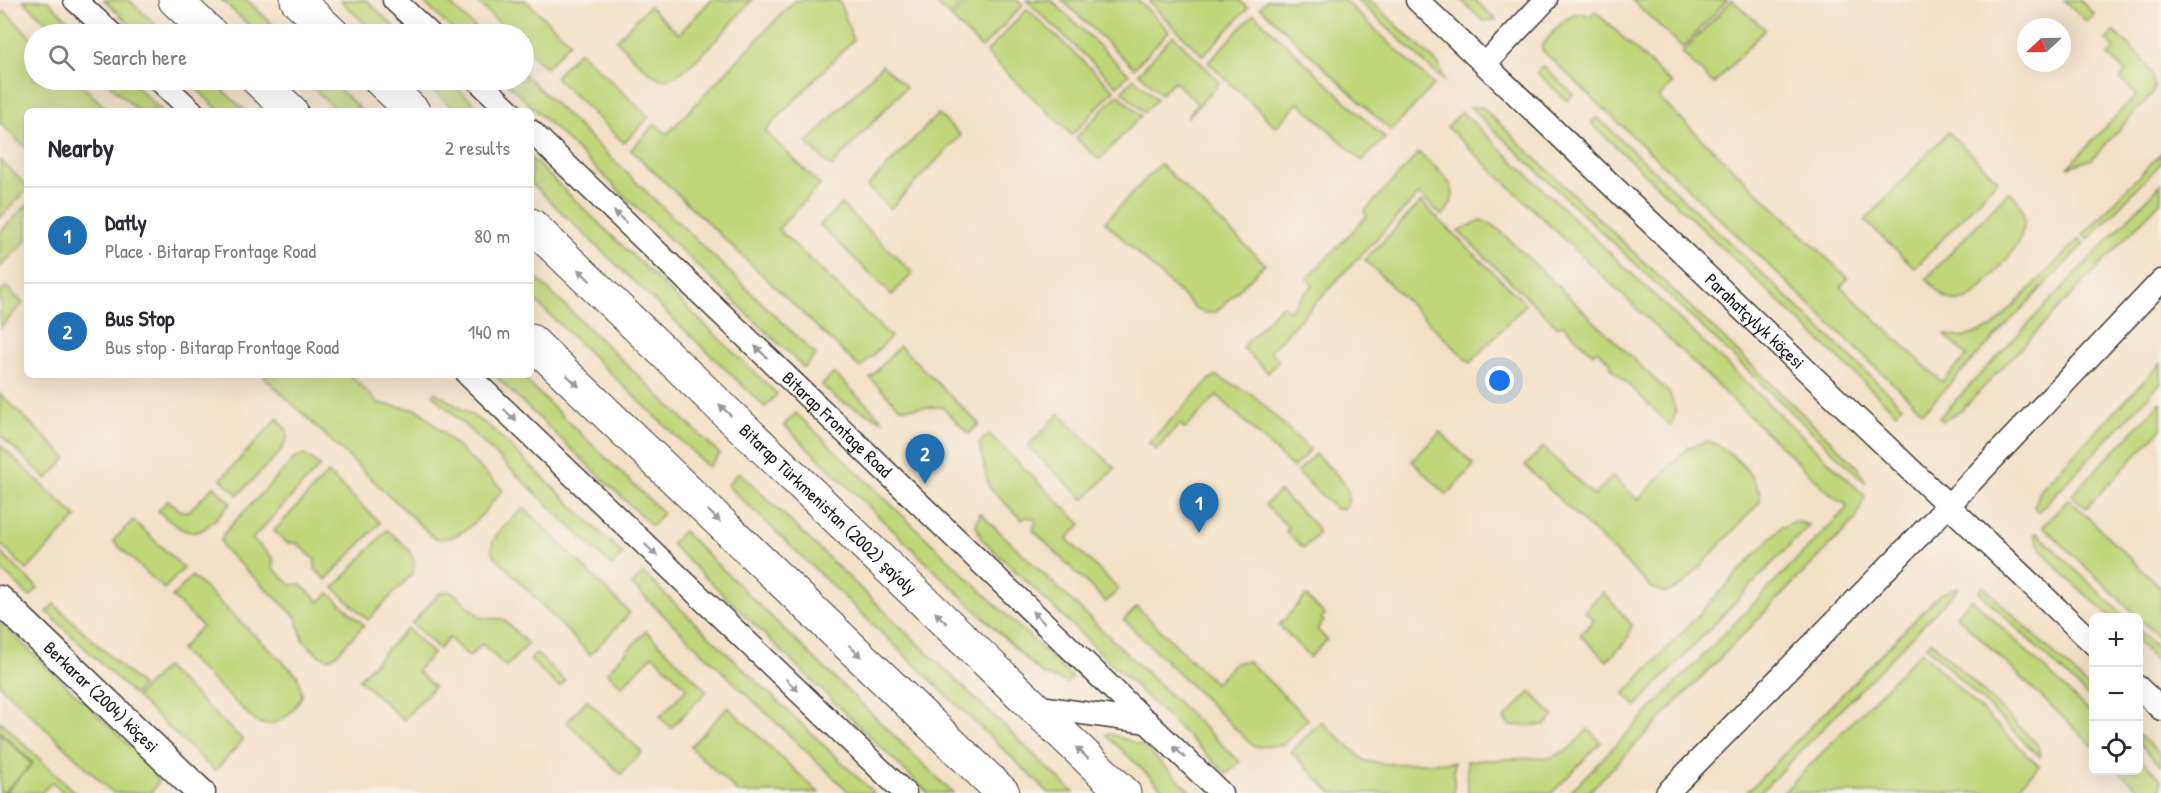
<!DOCTYPE html>
<meta charset="utf-8">
<style>
:root{--surface:#fff;--page:#f7f7f7;--text:#2b2b33;--muted:#7c7c81;--line:#e1e1e2;--accent:#1f6fb2}
body{margin:0;font-family:"Patrick Hand",sans-serif;background:var(--page);color:var(--text)}
.controls{position:absolute;right:18px;bottom:18px;display:grid;overflow:hidden;border-radius:9px;box-shadow:0 6px 24px #0002}
.controls button{width:54px;height:54px;display:grid;place-items:center;padding:0;border:0;border-bottom:2px solid var(--line);background:var(--surface);color:var(--text);font:30px sans-serif}
.compass{position:absolute;left:2017px;top:18px;width:54px;height:54px;border-radius:50%;background:var(--surface);box-shadow:0 6px 24px #0002;rotate:248deg}
.you{position:absolute;left:1500px;top:381px;width:21px;height:21px;margin:-15px;border:4px solid #fff;border-radius:50%;background:#1a73e8;box-shadow:0 0 0 9px #1a73e833}
.badge{display:grid;place-items:center;width:39px;height:39px;border-radius:50%;background:var(--accent);color:#fff;font-size:20px;font-weight:700}
.pin{position:absolute;translate:-50% -50px;filter:drop-shadow(0 2px 3px #0008)}
.pin::after{content:'';position:absolute;top:32px;width:21px;height:18px;background:inherit;clip-path:polygon(0 0,100% 0,50% 100%)}
.list{margin:0;padding:0;list-style:none}
h2{display:flex;justify-content:space-between;align-items:center;height:78px;margin:0;padding:0 24px;font-size:26px}
h2 small{font-size:20px;font-weight:400;color:var(--muted)}
.list li{display:grid;grid-template-columns:39px 1fr auto;gap:18px;align-items:center;box-sizing:border-box;height:96px;padding:0 24px;border-top:2px solid var(--line)}
.list b{display:block;font-size:22px;white-space:nowrap}
.list p{margin:0;font-size:20px;white-space:nowrap;color:var(--muted)}
.list em{font-size:20px;font-style:normal;color:var(--muted)}
.icon{flex:none;width:33px;height:33px;fill:none;stroke:currentColor;stroke-width:2;stroke-linecap:round;stroke-linejoin:round}
.map{position:relative;flex:none;width:2161px;height:793px;overflow:hidden}
.search{position:absolute;background:var(--surface);box-shadow:0 6px 24px #0002;left:24px;top:24px;width:510px;height:66px;display:flex;align-items:center;gap:15px;box-sizing:border-box;padding:0 21px;border-radius:33px;color:var(--muted);font-size:22px}
.panel{position:absolute;background:var(--surface);box-shadow:0 6px 24px #0002;left:24px;top:108px;width:510px;height:270px;border-radius:9px}
.map>svg:first-child{display:block}
</style>
<div class="map">
<svg width="2161" height="793" viewBox="0 0 2161 793">
<rect width="100%" height="100%" fill="#f7f3e8"/>
<filter id="ink" filterUnits="userSpaceOnUse"><feTurbulence type="fractalNoise" baseFrequency=".0167" numOctaves="2"/><feDisplacementMap in="SourceGraphic" scale="12" xChannelSelector="R" yChannelSelector="G"/><feConvolveMatrix kernelMatrix="1 2 1 2 8 2 1 2 1" color-interpolation-filters="sRGB"/></filter>
<filter id="wash" filterUnits="userSpaceOnUse"><feTurbulence type="fractalNoise" baseFrequency=".008" numOctaves="4" result="noise"/><feDisplacementMap in="SourceGraphic" scale="24" xChannelSelector="R" yChannelSelector="G"/><feGaussianBlur stdDeviation="1.35" result="paint"/><feColorMatrix in="noise" values="0 0 0 0 0 0 0 0 0 0 0 0 0 0 0 0 0 1.4 0 .05"/><feComposite in="paint" operator="in"/></filter>
<g filter="url(#wash)">
<rect width="100%" height="100%" fill="#f3e1c7"/>
<!-- green -->
<g fill="#c0d579" stroke="#6e784a" stroke-width="1.5">
<path d="M23,0H47L83,34H59Z"/>
<path d="M104,0H129L165,34H140Z"/>
<path d="M222,0H247L283,34H258Z"/>
<path d="M340,0H366L402,34H376Z"/>
<path d="M421,0H446L482,34H457Z"/>
<path d="M475,0H525L570,42L546,68L524,47V34H511Z"/>
<path d="M711,0H752C737,16 684,83 662,79C650,77 626,49 616,40L649,6L679,34Z"/>
<path d="M795,0H839L853,40L765,131L820,185L778,229L891,337L860,368L631,150L655,124L667,134Z"/>
<path d="M932,0H964L949,16Z"/>
<path d="M969,0H1018L1023,5L982,48L951,18Z"/>
<path d="M1026,0H1051L1129,74L1117,86Z"/>
<path d="M1062,0H1138L1169,31L1134,68Z"/>
<path d="M1151,0H1239L1248,8L1203,56L1149,2Z"/>
<path d="M1267,0H1344L1434,85L1391,131L1260,7Z"/>
<path d="M1358,0H1370L1439,65L1444,81Z"/>
<path d="M1461,0H1475L1496,20L1483,21Z"/>
<path d="M1632,0H1727L1683,48Z"/>
<path d="M1732,0L1765,29L1714,84L1682,53Z"/>
<path d="M2064,0H2079L2094,14L2087,22Z"/>
<path d="M1027,9L1114,90L1072,135L986,53Z"/>
<path d="M5,11L34,40V80H76L109,111H27V149L0,123V17Z"/>
<path d="M1595,11L1672,84L1659,98L1848,278L1841,287L1942,382L1967,356L1944,334L1962,338L1993,327L2079,239L2084,244L1923,412L1542,50V45C1555,31 1569,7 1591,16Z"/>
<path d="M1254,14L1385,138L1362,161L1299,102L1276,127L1208,62Z"/>
<path d="M2114,32C2131,48 2159,66 2153,93L2092,159L2068,167L2136,95L2120,79L2126,72L2108,56L2115,48L2106,40Z"/>
<path d="M1173,35L1220,82L1187,118L1197,103L1174,81L1161,94L1139,73Z"/>
<path d="M579,51L649,117L624,143L555,77Z"/>
<path d="M882,65L906,87L831,167L807,143Z"/>
<path d="M1543,66L1573,94L1567,101L1537,72Z"/>
<path d="M524,74L816,355L804,368L504,80H524Z"/>
<path d="M1134,78L1157,99L1144,112L1122,91Z"/>
<path d="M105,80H129L162,111H138Z"/>
<path d="M187,80H212L245,111H220Z"/>
<path d="M305,80H330L362,111H337Z"/>
<path d="M423,80H449L482,111H456Z"/>
<path d="M1118,94L1141,116L1099,160L1076,138Z"/>
<path d="M1470,107H1482L1858,467L1866,483Z"/>
<path d="M1462,112L1865,496L1856,519L1588,793H1569L1846,509L1847,505L1837,500L1447,127Z"/>
<path d="M938,114L961,135L890,209L867,187Z"/>
<path d="M1597,117L1902,406L1896,413L1591,123Z"/>
<path d="M1948,132L1998,180L1915,268L1865,221Z"/>
<path d="M1419,153C1440,173 1469,188 1442,216L1419,194L1270,351L1279,360L1268,373L1242,347L1282,305L1289,311L1313,285L1307,279L1367,216L1364,212Z"/>
<path d="M2161,153V163L2088,240L2083,235Z"/>
<path d="M531,158L777,394L765,407L531,183Z"/>
<path d="M0,160L27,186V190L0,218Z"/>
<path d="M1160,164L1265,264L1216,312L1205,313L1195,308L1105,222Z"/>
<path d="M2161,184V201L1962,410L1942,421L1939,418Z"/>
<path d="M2009,191C2042,220 2014,252 1992,277C1983,286 1974,300 1959,301C1946,303 1935,287 1926,279Z"/>
<path d="M1421,202L1526,304L1470,363L1365,260Z"/>
<path d="M841,204L913,273L892,295L820,225Z"/>
<path d="M27,205V240L0,267V232Z"/>
<path d="M1481,220L1496,227L1670,394L1676,412L1671,426L1610,367L1612,364L1597,350L1593,354L1562,324L1558,327L1458,231Z"/>
<path d="M531,273L720,454L708,467L531,297Z"/>
<path d="M6,287L23,303L0,328V293Z"/>
<path d="M900,346L979,424L969,434L942,407L900,408L870,378Z"/>
<path d="M2161,363V383L2038,512L2034,507L2041,489Z"/>
<path d="M834,373L884,421L838,400L822,385Z"/>
<path d="M266,375H350L378,403L419,410L503,490C485,510 464,544 434,538L264,377Z"/>
<path d="M494,375H520L663,513L652,526Z"/>
<path d="M1216,376L1252,394L1310,450L1293,468L1217,395L1185,429L1180,424L1156,450L1149,443L1210,379Z"/>
<path d="M435,392L489,426L623,554L612,566L433,395Z"/>
<path d="M0,394L67,458L47,479L0,435Z"/>
<path d="M2161,402V429L2086,508L2072,495Z"/>
<path d="M796,413L1072,678L1067,683L1042,674L784,425Z"/>
<path d="M1059,414L1115,468L1084,500L1028,446Z"/>
<path d="M278,418L287,431V439L280,452L238,495L221,479Z"/>
<path d="M1440,432L1474,465L1447,495L1412,461Z"/>
<path d="M989,434L1081,524L1067,539L1119,589L1106,602L1033,530L1036,522L1034,518L1026,517L1022,520L989,487L979,444Z"/>
<path d="M1707,441C1726,444 1764,482 1760,502L1683,585L1666,593L1652,588L1525,466L1543,447L1594,496L1613,476L1638,500L1689,447Z"/>
<path d="M0,445L77,517L27,570L0,544Z"/>
<path d="M303,454L320,466L252,539L273,558V568L291,585L300,584L320,602L329,593L364,625L336,655L329,659L318,655L303,640L296,617L224,549L221,541L224,533L294,459Z"/>
<path d="M1315,454C1327,466 1361,489 1344,509H1336L1297,472Z"/>
<path d="M739,472L1074,793H1049L727,485Z"/>
<path d="M328,473L380,523L326,580L315,569V560L297,543H287L274,531Z"/>
<path d="M214,486L231,503C200,535 195,545 158,511L168,500L181,511H189Z"/>
<path d="M1279,491L1316,526L1318,534L1304,548L1286,532L1289,528L1265,505Z"/>
<path d="M2069,499L2161,588V639L2043,526Z"/>
<path d="M524,508L630,613L590,655L493,554C486,537 513,519 524,508Z"/>
<path d="M980,513L1240,762L1227,774L981,538L976,525Z"/>
<path d="M133,520L184,568L164,589L113,541Z"/>
<path d="M1795,521L1809,525L1636,706L1624,694L1780,528Z"/>
<path d="M387,530C401,542 419,553 413,573L368,620L334,588Z"/>
<path d="M683,531L949,789L953,793H928L671,544Z"/>
<path d="M2037,533L2125,617H2111C2088,595 2046,565 2034,535Z"/>
<path d="M0,552L38,588L30,597L0,568Z"/>
<path d="M643,573L874,793H850L632,585Z"/>
<path d="M192,576L298,676L302,696C293,712 275,733 255,721L180,650L202,626L172,597Z"/>
<path d="M1983,586L2093,691V701L1979,592Z"/>
<path d="M1960,587L1760,793H1746L1940,594Z"/>
<path d="M447,591L454,593L482,618L503,619L528,644L506,667L482,644L469,657L449,638L439,649L412,623L439,594Z"/>
<path d="M1603,592L1632,625L1627,640L1607,661L1580,635L1594,620L1584,611Z"/>
<path d="M1306,596L1325,615L1321,618L1324,621L1317,629L1327,640L1310,657L1279,625Z"/>
<path d="M1972,599L2093,715V746L1956,615Z"/>
<path d="M54,604L142,686L134,695L47,612Z"/>
<path d="M1137,607L1215,683L1235,663L1248,661L1308,719L1283,745L1254,747L1124,620Z"/>
<path d="M0,622L149,764L158,782L151,793H113L0,685Z"/>
<path d="M407,628L433,654L417,671L434,687L403,720L359,679Z"/>
<path d="M2139,630L2161,652V665L2139,644Z"/>
<path d="M646,631L707,691L671,728L660,717L687,688L653,655L622,686L607,672Z"/>
<path d="M1931,641L2038,745L2040,757L1926,646Z"/>
<path d="M1921,651L2039,766L2013,793H1783Z"/>
<path d="M536,653L565,681L559,687L530,660Z"/>
<path d="M165,667L243,740L215,771L136,697Z"/>
<path d="M1530,692L1554,716L1545,725L1510,726L1504,719Z"/>
<path d="M587,700L642,752L621,774L567,722Z"/>
<path d="M728,707L819,793H739L690,747Z"/>
<path d="M0,721L75,793H64L52,782L41,793H5L33,763L0,731Z"/>
<path d="M1321,721L1365,761L1387,764L1454,762V793H1332L1291,752Z"/>
<path d="M1588,729L1601,742L1552,793H1468L1467,761L1553,757L1569,749Z"/>
<path d="M0,733L32,764L3,793H0Z"/>
<path d="M1108,733L1143,746L1193,793H1167L1106,735Z"/>
<path d="M2138,734L2161,755V766L2139,744Z"/>
<path d="M2139,757L2161,779V793H2143L2119,771L2138,770Z"/>
</g>
</g>
<g filter="url(#ink)">
<g fill="none" stroke-linecap="round" stroke-linejoin="round">
<defs>
<g id="minor">
<path d="M75,0L112,34"/>
<path d="M394,0L430,34"/>
<path id="s1" d="M1417,0L2094,644"/>
<path d="M1485,64L1546,0"/>
<path d="M159,80L192,111"/>
<path d="M477,80L510,111"/>
<path id="s2" d="M531,131L1221,793"/>
<path d="M468,375L905,793"/>
<path d="M2138,687L2161,709"/>
<path d="M1032,706L1148,722"/>
<path d="M1667,793L1948,506L2161,281"/>
</g>
<g id="tertiary">
<path id="s3" d="M0,600L201,793"/>
</g>
<g id="primary">
<path d="M175,0L211,34"/>
<path d="M297,0L333,34"/>
<path d="M258,80L291,111"/>
<path d="M380,80L413,111"/>
<path id="s4" d="M531,225L1124,793"/>
<path d="M531,341L1003,793"/>
</g>
</defs>
<!-- minor casing -->
<use href="#minor" stroke="#3c3a36" stroke-width="25"/>
<!-- tertiary casing -->
<use href="#tertiary" stroke="#3c3a36" stroke-width="31"/>
<!-- primary casing -->
<use href="#primary" stroke="#3c3a36" stroke-width="35"/>
<!-- minor -->
<use href="#minor" stroke="#fff" stroke-width="22"/>
<!-- tertiary -->
<use href="#tertiary" stroke="#fff" stroke-width="28"/>
<!-- primary -->
<use href="#primary" stroke="#fff" stroke-width="33"/>
</g>
<!-- one-way arrows -->
<defs><path id="oneway-solid" d="M-6-.8H1V-3.2L6.5 0L1 3.2V.8H-6Z" transform="scale(1.5)"/></defs>
<g fill="#999">
<use href="#oneway-solid" transform="translate(620 217) rotate(-136)"/>
<use href="#oneway-solid" transform="translate(584 275) rotate(-136)"/>
<use href="#oneway-solid" transform="translate(761 352) rotate(-136)"/>
<use href="#oneway-solid" transform="translate(573 381) rotate(44)"/>
<use href="#oneway-solid" transform="translate(725 410) rotate(-136)"/>
<use href="#oneway-solid" transform="translate(510 415) rotate(44)"/>
<use href="#oneway-solid" transform="translate(714 516) rotate(44)"/>
<use href="#oneway-solid" transform="translate(651 550) rotate(44)"/>
<use href="#oneway-solid" transform="translate(1038 617) rotate(-136)"/>
<use href="#oneway-solid" transform="translate(941 618) rotate(-136)"/>
<use href="#oneway-solid" transform="translate(855 651) rotate(44)"/>
<use href="#oneway-solid" transform="translate(792 685) rotate(44)"/>
<use href="#oneway-solid" transform="translate(1179 752) rotate(-136)"/>
<use href="#oneway-solid" transform="translate(1082 753) rotate(-137)"/>
</g>
</g>
<g text-anchor="middle" stroke-width="5" stroke-linejoin="round" paint-order="stroke">
<!-- street labels -->
<g font-size="18" fill="#1c1c1c" stroke="#f7f3e8">
<text dy="6" stroke="none"><textPath href="#s1" startOffset="466">Parahatçylyk köçesi</textPath></text>
<text dy="6" stroke="none"><textPath href="#s2" startOffset="424">Bitarap Frontage Road</textPath></text>
<text dy="6" stroke="none"><textPath href="#s4" startOffset="411">Bitarap Türkmenistan (2002) şaýoly</textPath></text>
<text dy="6" stroke="none"><textPath href="#s3" startOffset="140">Berkarar (2004) köçesi</textPath></text>
</g>
</g>
</svg>
<div class="controls">
<button>+</button>
<button>−</button>
<button><svg class="icon" aria-label="locate" viewBox="0 0 24 24"><circle cx="12" cy="12" r="6"/><path d="M12 2v4M12 18v4M2 12h4M18 12h4"/></svg></button>
</div>
<svg class="compass" viewBox="-18 -18 36 36"><path d="M0-13l5 13h-10z" fill="#e53935"/><path d="M0 13l5-13h-10z" fill="#7c7c81"/></svg>
<div class="you"></div>
<div class="pin badge" style="left:1199px;top:533px">1</div>
<div class="pin badge" style="left:925px;top:484px">2</div>
<div class="search"><svg class="icon" aria-label="search" viewBox="0 0 24 24"><circle cx="10" cy="10" r="6"/><path d="M15 15l6 6"/></svg>Search here</div>
<section class="panel">
<h2>Nearby<small>2 results</small></h2>
<ul class="list">
<li><span class="badge">1</span><div><b>Datly</b><p>Place · Bitarap Frontage Road</p></div><em>80 m</em></li>
<li><span class="badge">2</span><div><b>Bus Stop</b><p>Bus stop · Bitarap Frontage Road</p></div><em>140 m</em></li>
</ul>
</section>
</div>
